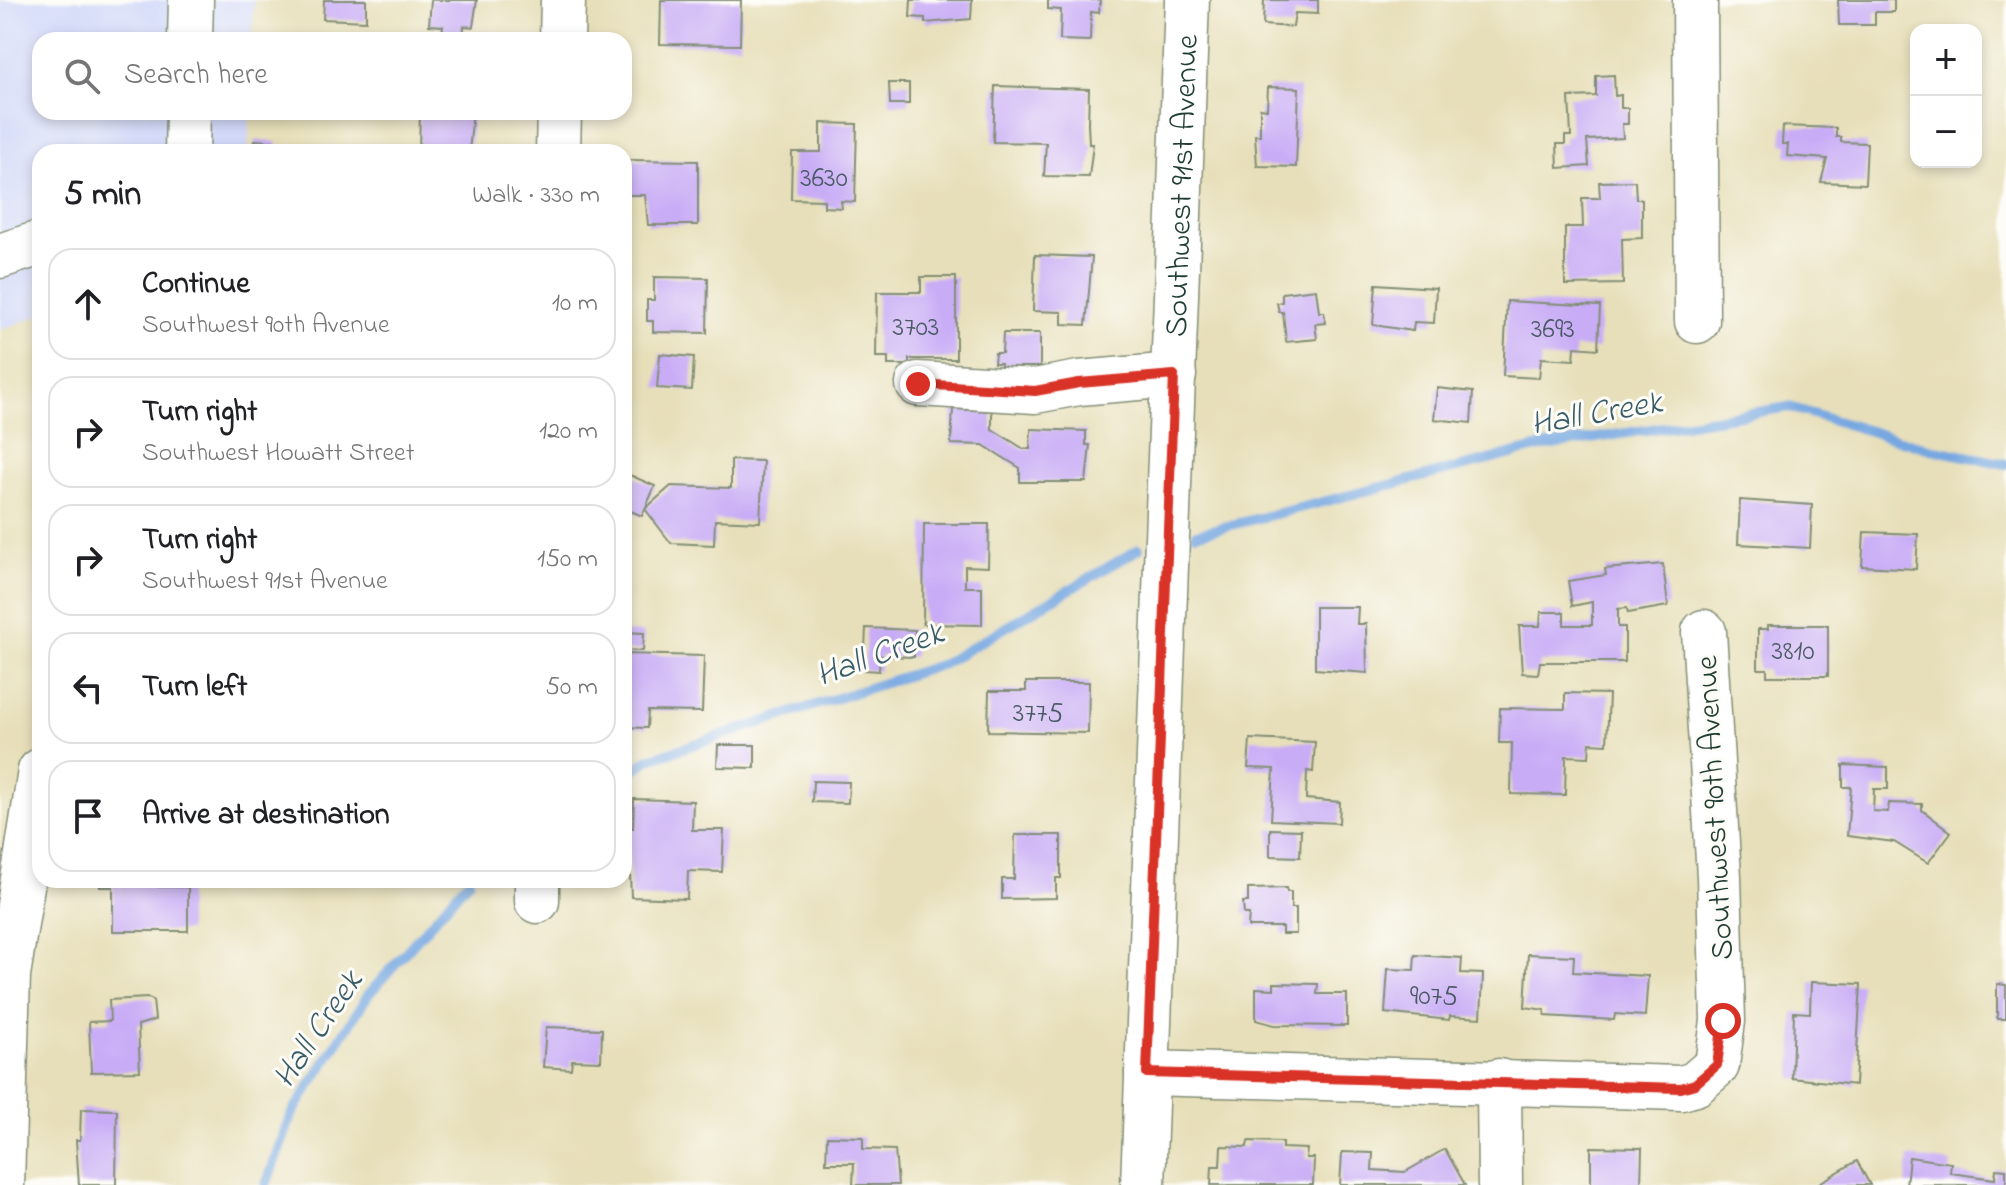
<!DOCTYPE html>
<meta charset="utf-8">
<style>
:root{--surface:#fff;--page:#f2f2f2;--text:#202124;--muted:#757577;--line:#e0e0e0}
body{margin:0;font-family:"Indie Flower",sans-serif;background:var(--page);color:var(--text)}
.controls{position:absolute;right:24px;top:24px;display:grid;overflow:hidden;border-radius:16px;box-shadow:0 4px 12px #0003}
.controls button{width:72px;height:72px;display:grid;place-items:center;padding:0;border:0;border-bottom:2px solid var(--line);background:var(--surface);color:var(--text);font:40px sans-serif}
.stop{position:absolute;width:24px;height:24px;margin:-18px;border:6px solid #d93025;border-radius:50%;background:#fff}
.stop.end{background:#d93025;border-color:#fff;box-shadow:0 2px 8px #0008}
.list{margin:0;padding:0;list-style:none}
h2{display:flex;justify-content:space-between;align-items:center;height:104px;margin:0;padding:0 32px;font-size:34px}
h2 small{font-size:26px;font-weight:400;color:var(--muted)}
.list li{display:grid;grid-template-columns:52px 1fr auto;gap:24px;align-items:center;box-sizing:border-box;height:112px;margin:0 16px 16px;padding:0 16px;border:2px solid var(--line);border-radius:24px}
.list b{display:block;font-size:30px;white-space:nowrap}
.list p{margin:0;font-size:26px;white-space:nowrap;color:var(--muted)}
.list em{font-size:26px;font-style:normal;color:var(--muted)}
.icon{flex:none;width:44px;height:44px;fill:none;stroke:currentColor;stroke-width:2;stroke-linecap:round;stroke-linejoin:round}
.map{position:relative;flex:none;width:2006px;height:1185px;overflow:hidden}
.search{position:absolute;background:var(--surface);box-shadow:0 4px 12px #0003;left:32px;top:32px;width:600px;height:88px;display:flex;align-items:center;gap:20px;box-sizing:border-box;padding:0 28px;border-radius:24px;color:var(--muted);font-size:30px}
.panel{position:absolute;background:var(--surface);box-shadow:0 4px 12px #0003;left:32px;top:144px;width:600px;height:744px;border-radius:24px}
.map>svg:first-child{display:block}
</style>
<div class="map">
<svg width="2006" height="1185" viewBox="0 0 2006 1185">
<rect width="100%" height="100%" fill="#fdfcf7"/>
<filter id="ink" filterUnits="userSpaceOnUse"><feTurbulence type="fractalNoise" baseFrequency=".0125" numOctaves="2"/><feDisplacementMap in="SourceGraphic" scale="16" xChannelSelector="R" yChannelSelector="G"/><feConvolveMatrix kernelMatrix="1 2 1 2 8 2 1 2 1" color-interpolation-filters="sRGB"/></filter>
<filter id="wash" filterUnits="userSpaceOnUse"><feTurbulence type="fractalNoise" baseFrequency=".006" numOctaves="4" result="noise"/><feDisplacementMap in="SourceGraphic" scale="32" xChannelSelector="R" yChannelSelector="G"/><feGaussianBlur stdDeviation="1.8" result="paint"/><feColorMatrix in="noise" values="0 0 0 0 0 0 0 0 0 0 0 0 0 0 0 0 0 1.4 0 .05"/><feComposite in="paint" operator="in"/></filter>
<g filter="url(#wash)">
<rect width="100%" height="100%" fill="#e7dfb9"/>
<!-- built -->
<path fill="#d2d9f9" d="M0,0H254L252,40H40V112H250L248,152H40V315L0,330Z"/>
<g fill="none" stroke-linecap="round" stroke-linejoin="round">
<!-- stream -->
<g stroke="#76a7e1" stroke-width="10">
<path d="M1196,534L1540,447L1789,407L1930,449L2006,464"/>
<path d="M624,777L649,759L943,664L1139,549"/>
<path d="M266,1185L292,1114L368,995L469,880"/>
</g>
</g>
<g id="blocks">
<!-- building -->
<g fill="#c8acf6">
<path d="M324,0H366V21L323,19Z"/>
<path d="M431,0H477L473,27L464,26L463,40H430V32L442,33L443,26L429,25Z"/>
<path d="M661,0H741L740,45L660,44Z"/>
<path d="M911,0H972L971,19L925,23V18L910,17Z"/>
<path d="M1048,0H1100L1099,13L1091,12L1090,41L1060,40L1061,10L1048,9Z"/>
<path d="M1264,0H1318V14L1295,13L1293,27L1263,25Z"/>
<path d="M1838,0H1894V12H1875V25H1839Z"/>
<path d="M1614,75L1615,96L1621,95V108H1628V124H1622L1623,138L1587,140L1589,166L1558,168L1557,144H1565V136H1571L1569,97L1596,96V76Z"/>
<path d="M889,83H909V104H890Z"/>
<path d="M995,86L1089,89L1088,124L1089,144H1093L1089,177L1044,176L1046,143L993,142Z"/>
<path d="M1268,87L1299,88L1296,167L1257,166L1255,135H1260V108L1267,109Z"/>
<path d="M420,112H473L469,152H419Z"/>
<path d="M821,123L857,124L855,202L841,201L842,208L824,207V200L791,199L792,152H821Z"/>
<path d="M1783,126L1836,128V137H1841V142L1867,143L1865,184L1821,182L1827,159L1787,156L1788,144H1782Z"/>
<path d="M255,140L277,142L276,152H254Z"/>
<path d="M628,160L698,161V225H648L645,195H627Z"/>
<path d="M1635,181L1636,199H1642V238L1622,239L1623,284L1565,285V227H1583L1582,198H1600L1599,182Z"/>
<path d="M1035,255L1092,257L1086,325L1062,324V312L1033,311Z"/>
<path d="M654,277L708,278L707,333L653,332V321H647V300H654Z"/>
<path d="M921,277H956V359H909V365H888V357H876L877,292H921Z"/>
<path d="M1376,284L1436,288L1434,323L1414,322L1413,331L1373,325Z"/>
<path d="M1316,289L1319,312H1324L1326,323L1315,324L1317,339L1286,342L1283,312H1279L1277,303L1282,302V293Z"/>
<path d="M1507,301L1600,306L1598,349L1575,347L1574,360L1541,358L1539,378L1503,376Z"/>
<path d="M1003,333H1040V367H1001V363H994L995,353H1002Z"/>
<path d="M660,354L694,357L692,390L657,388Z"/>
<path d="M1437,388L1473,392L1471,423L1434,419Z"/>
<path d="M953,409L992,411V429L1024,449H1030L1031,429L1086,431V445H1090L1086,482H1020V468L983,445L951,444Z"/>
<path d="M731,460L763,461L760,522L715,520L714,545L671,543L645,509L671,486L731,488Z"/>
<path d="M625,473L655,486L642,516L624,508Z"/>
<path d="M1740,500L1812,505L1810,548L1738,544Z"/>
<path d="M924,524H989L988,567L965,566V587H982V625L923,624Z"/>
<path d="M1864,532L1918,534L1916,569L1862,566Z"/>
<path d="M1663,564L1668,606L1628,613L1627,608L1618,609V627H1625V662H1540L1538,674L1522,673L1519,626H1540L1541,612H1564V625H1592V602L1572,606L1568,581L1606,575L1605,569Z"/>
<path d="M1315,607H1358L1357,624H1366L1367,673L1315,669Z"/>
<path d="M1768,625H1828V676H1767V669H1758V629H1768Z"/>
<path d="M866,628L915,630L914,657L880,656L879,671L864,670Z"/>
<path d="M624,632L644,633L643,651L624,650Z"/>
<path d="M624,654L704,656L702,712L648,711L647,728L624,727Z"/>
<path d="M1026,682H1089L1088,733L988,731L989,691H1026Z"/>
<path d="M1565,693L1609,694L1607,744L1590,743L1589,757L1566,756L1565,795L1511,794L1512,743H1499L1500,708L1565,709Z"/>
<path d="M1250,739L1315,742L1313,772L1307,771L1306,799L1340,802L1339,823L1271,820L1274,769L1248,768Z"/>
<path d="M718,745H755V768L717,767Z"/>
<path d="M1843,765L1888,767V789H1874L1873,811L1888,812L1889,803L1922,804V810L1951,832L1928,863L1894,842L1847,836L1851,787H1843Z"/>
<path d="M813,781L849,782L848,803L812,802Z"/>
<path d="M634,799L693,801L692,830H724L722,872L688,871L687,899L631,897L628,828H633Z"/>
<path d="M1270,829L1301,830L1300,857L1270,856Z"/>
<path d="M1015,835H1061V878H1056V898L1002,899V879H1014Z"/>
<path d="M100,880H158V887H188V931H113V887H100Z"/>
<path d="M1286,888L1287,892H1291V908H1296V934H1282V927H1248L1249,914H1244L1243,902H1248V889Z"/>
<path d="M1528,954L1574,956L1573,972L1648,976L1645,1016L1615,1014L1614,1020L1545,1016V1010L1525,1007Z"/>
<path d="M1415,955L1462,958L1461,973L1483,974L1481,1018L1450,1016L1449,1020L1385,1013L1388,969L1414,970Z"/>
<path d="M1811,982L1861,984L1855,1085L1792,1078L1794,1012L1810,1013Z"/>
<path d="M1274,983L1318,984L1317,994H1347V1026L1274,1025L1256,1020V988L1274,989Z"/>
<path d="M1997,984L2006,985V1019H1997Z"/>
<path d="M148,998L153,1000L155,1020L138,1025L140,1071L91,1072L89,1022L110,1021L109,1000Z"/>
<path d="M546,1027L602,1029L601,1061L572,1060L571,1069L543,1067Z"/>
<path d="M81,1109L117,1110L116,1185H79L76,1140H80Z"/>
<path d="M827,1136L863,1137V1149L895,1150L898,1185H853L854,1163H826Z"/>
<path d="M1248,1141L1282,1142V1148L1307,1149L1306,1158H1314L1313,1185H1211L1212,1166H1220L1221,1146L1247,1147Z"/>
<path d="M1591,1147L1642,1148L1641,1185H1591Z"/>
<path d="M1445,1149L1465,1185H1340L1342,1152L1373,1153L1372,1170L1405,1172Z"/>
<path d="M1909,1157L1951,1163L1950,1173L1995,1179L1996,1169L2006,1170V1185H1906Z"/>
<path d="M1857,1161L1870,1185H1816Z"/>
</g>
</g>
</g>
<g filter="url(#ink)">
<use href="#blocks" fill-opacity="0" stroke="#838e76" stroke-width="2"/>
<g fill="none" stroke-linecap="round" stroke-linejoin="round">
<defs>
<g id="minor">
<path d="M1695,0L1697,321"/>
<path d="M190,40L191,0"/>
<path d="M562,40L563,0"/>
<path d="M187,152L188,112"/>
<path d="M558,152L559,112"/>
<path d="M0,256L40,243"/>
<path d="M918,384L1035,391L1079,383L1174,375"/>
<path d="M537,901V880"/>
<path d="M1147,1073L1681,1088L1695,1084L1717,1065L1723,1021L1719,876L1704,632"/>
<path d="M1499,1081L1500,1185"/>
<path d="M2,1185L8,975L40,771"/>
<path id="s1" d="M1143,1185L1187,0"/>
</g>
</defs>
<!-- minor casing -->
<use href="#minor" stroke="#838e76" stroke-width="47"/>
<!-- minor -->
<use href="#minor" stroke="#fff" stroke-width="44"/>
</g>
</g>
<g fill="none" stroke-linecap="round" stroke-linejoin="round" filter="url(#ink)">
<!-- route -->
<path stroke="#d93025" stroke-width="10" d="M918,384L1035,391L1079,383L1174,375L1147,1073L1681,1088L1695,1084L1717,1065L1723,1021"/>
</g>
<g text-anchor="middle" stroke-width="6" stroke-linejoin="round" paint-order="stroke">
<!-- number labels -->
<g font-size="28" fill="#495964">
<text x="824" y="186">3630</text>
<text x="916" y="335">3703</text>
<text x="1553" y="337">3693</text>
<text x="1793" y="659">3810</text>
<text x="1038" y="721">3775</text>
<text x="1434" y="1004">9075</text>
</g>
<!-- street labels -->
<g font-size="32" fill="#1f3d34" stroke="#fdfcf7">
<text dy="11" stroke="none"><textPath href="#s1" startOffset="1000">Southwest 91st Avenue</textPath></text>
<text transform="translate(1713 808) rotate(-93)" y="11">Southwest 90th Avenue</text>
</g>
<!-- water labels -->
<g font-size="34" font-style="italic" fill="#395d68" stroke="#fdfcf7">
<text transform="translate(1596 411) rotate(-10)" y="12">Hall Creek</text>
<text transform="translate(879 652) rotate(-20)" y="12">Hall Creek</text>
<text transform="translate(316 1028) rotate(-56)" y="12">Hall Creek</text>
</g>
</g>
</svg>
<div class="controls">
<button>+</button>
<button>−</button>
</div>
<div class="stop" style="left:1723px;top:1021px"></div>
<div class="stop end" style="left:918px;top:384px"></div>
<div class="search"><svg class="icon" aria-label="search" viewBox="0 0 24 24"><circle cx="10" cy="10" r="6"/><path d="M15 15l6 6"/></svg>Search here</div>
<section class="panel">
<h2>5 min<small>Walk · 330 m</small></h2>
<ul class="list">
<li><svg class="icon" aria-label="ahead" viewBox="0 0 24 24"><path d="M12 20V5M6 11l6-6 6 6"/></svg><div><b>Continue</b><p>Southwest 90th Avenue</p></div><em>10 m</em></li>
<li><svg class="icon" aria-label="right" viewBox="0 0 24 24"><path d="M7 20v-9h11M14 6l5 5-5 5"/></svg><div><b>Turn right</b><p>Southwest Howatt Street</p></div><em>120 m</em></li>
<li><svg class="icon" aria-label="right" viewBox="0 0 24 24"><path d="M7 20v-9h11M14 6l5 5-5 5"/></svg><div><b>Turn right</b><p>Southwest 91st Avenue</p></div><em>150 m</em></li>
<li><svg class="icon" aria-label="left" viewBox="0 0 24 24"><path d="M17 20v-9H6M10 6l-5 5 5 5"/></svg><div><b>Turn left</b></div><em>50 m</em></li>
<li><svg class="icon" aria-label="arrive" viewBox="0 0 24 24"><path d="M6 21V4h12l-3 4 3 4H6"/></svg><div><b>Arrive at destination</b></div></li>
</ul>
</section>
</div>
